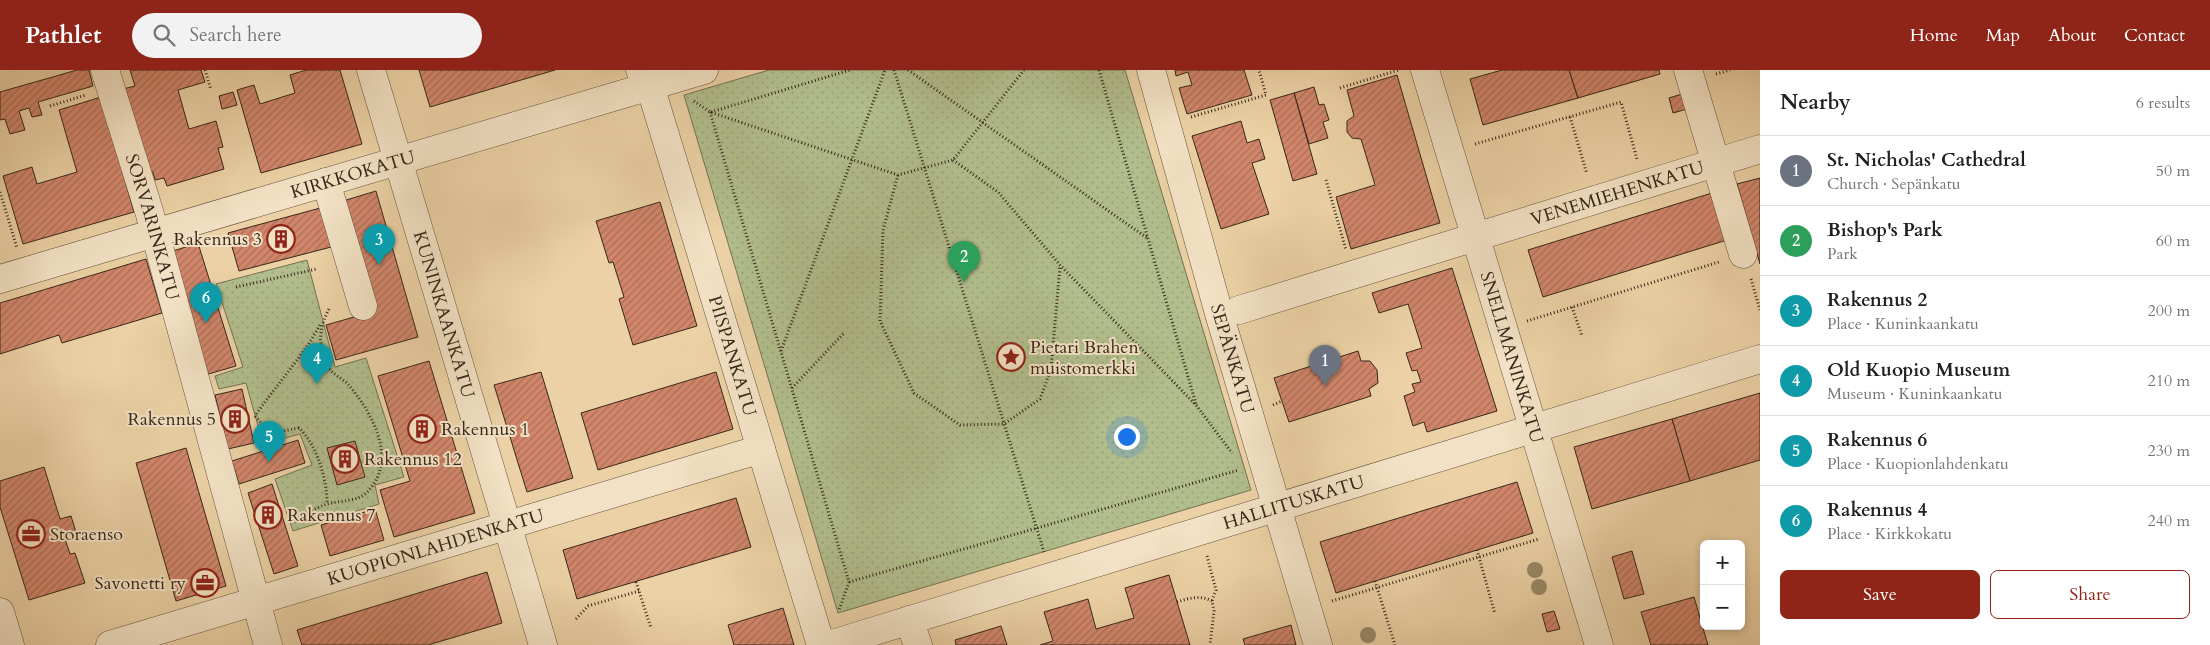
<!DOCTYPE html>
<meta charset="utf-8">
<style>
:root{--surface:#fff;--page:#f2f2f2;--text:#202124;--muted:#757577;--line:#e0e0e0;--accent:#8f2418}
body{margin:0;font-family:Cardo,serif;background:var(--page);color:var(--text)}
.controls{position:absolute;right:15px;bottom:15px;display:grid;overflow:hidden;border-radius:8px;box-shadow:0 2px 8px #0003}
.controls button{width:45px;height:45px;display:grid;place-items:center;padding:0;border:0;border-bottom:1px solid var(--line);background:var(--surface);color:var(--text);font:25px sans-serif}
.you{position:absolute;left:1126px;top:366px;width:18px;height:18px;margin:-12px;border:4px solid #fff;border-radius:50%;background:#1a73e8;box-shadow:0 0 0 8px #1a73e833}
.badge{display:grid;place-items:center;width:32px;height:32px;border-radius:50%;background:var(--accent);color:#fff;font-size:16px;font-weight:700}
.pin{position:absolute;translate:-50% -41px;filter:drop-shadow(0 1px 2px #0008)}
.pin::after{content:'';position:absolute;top:26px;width:18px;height:15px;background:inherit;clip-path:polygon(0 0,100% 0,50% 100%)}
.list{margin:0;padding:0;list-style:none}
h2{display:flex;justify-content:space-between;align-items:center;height:65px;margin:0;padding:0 20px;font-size:21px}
h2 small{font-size:16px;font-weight:400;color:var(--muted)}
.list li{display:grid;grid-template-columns:32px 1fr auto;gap:15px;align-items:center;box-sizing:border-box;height:70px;padding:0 20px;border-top:1px solid var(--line)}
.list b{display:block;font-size:19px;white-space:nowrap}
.list p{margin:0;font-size:16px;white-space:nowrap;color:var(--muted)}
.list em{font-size:16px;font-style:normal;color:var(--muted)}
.actions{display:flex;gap:10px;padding:15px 20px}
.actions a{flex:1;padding:11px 0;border:1px solid var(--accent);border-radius:8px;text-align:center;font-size:18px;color:var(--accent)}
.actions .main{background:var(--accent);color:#fff}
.icon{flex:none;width:28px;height:28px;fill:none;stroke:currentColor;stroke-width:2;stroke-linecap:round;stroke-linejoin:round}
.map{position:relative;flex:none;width:1760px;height:575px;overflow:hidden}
header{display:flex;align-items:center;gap:30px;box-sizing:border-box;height:70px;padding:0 25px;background:var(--accent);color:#fff}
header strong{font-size:24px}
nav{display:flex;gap:28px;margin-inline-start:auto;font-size:18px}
.search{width:350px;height:45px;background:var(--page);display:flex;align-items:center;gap:12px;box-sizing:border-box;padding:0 18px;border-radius:28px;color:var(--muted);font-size:19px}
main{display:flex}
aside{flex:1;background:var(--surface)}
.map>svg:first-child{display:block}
</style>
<header>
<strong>Pathlet</strong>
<div class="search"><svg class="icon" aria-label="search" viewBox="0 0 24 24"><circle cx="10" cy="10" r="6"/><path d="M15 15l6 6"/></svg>Search here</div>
<nav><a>Home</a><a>Map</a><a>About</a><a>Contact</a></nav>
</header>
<main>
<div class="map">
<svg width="1760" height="575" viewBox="0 0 1760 575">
<defs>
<pattern id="green-dots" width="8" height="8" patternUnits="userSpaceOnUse" patternTransform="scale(1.25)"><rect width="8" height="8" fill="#b1bd8c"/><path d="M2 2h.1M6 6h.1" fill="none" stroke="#99a278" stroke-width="1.8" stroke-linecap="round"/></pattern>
<pattern id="building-hatch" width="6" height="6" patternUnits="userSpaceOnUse" patternTransform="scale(1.25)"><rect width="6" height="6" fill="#d1866b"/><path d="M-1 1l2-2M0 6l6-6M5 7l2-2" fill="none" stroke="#ab6e57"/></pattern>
</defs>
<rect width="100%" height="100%" fill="#ebd1a5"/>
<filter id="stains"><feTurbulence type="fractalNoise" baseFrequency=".004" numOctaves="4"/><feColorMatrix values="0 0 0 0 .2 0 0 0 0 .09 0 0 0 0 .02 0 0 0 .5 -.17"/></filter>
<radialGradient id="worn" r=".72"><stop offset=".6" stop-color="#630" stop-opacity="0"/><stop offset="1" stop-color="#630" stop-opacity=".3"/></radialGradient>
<!-- green -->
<g fill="url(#green-dots)" stroke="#747253">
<path d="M769,0H1125L1251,420L838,543L684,25Z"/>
<path d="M307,190L335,297L366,288L404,407L375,415L379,434L293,461L275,409L312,395L300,364L263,374L246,313L219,319L215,306L243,297L216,214Z"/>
</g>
<!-- building -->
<g fill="url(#building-hatch)" stroke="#38271a">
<path d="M77,0H89L93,16L38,32L42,45L32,47L29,38L19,41L25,60L10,64L5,49L0,50V22Z"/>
<path d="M130,0H201L205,12L178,20L189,59L216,51L223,77L218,78L224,99L167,116L164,108L155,110L153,102L147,103L123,19L135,16Z"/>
<path d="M306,0H340L362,74L261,103L237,20L254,15L260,34L295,23L290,5Z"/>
<path d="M419,0H555L430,37Z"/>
<path d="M1175,0H1244L1252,25L1187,44L1179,18L1192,15L1188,2L1176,6Z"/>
<path d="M1502,0H1569L1578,28L1483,55L1470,9Z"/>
<path d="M1569,0H1659L1660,4L1578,28Z"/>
<path d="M1397,5L1440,153L1351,179L1336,127L1375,115L1361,69L1352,68L1347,62V51L1354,46L1347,20Z"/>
<path d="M1314,17L1319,35L1324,34L1329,50L1323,52L1328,68L1309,74L1294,23Z"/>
<path d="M233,22L237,35L222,39L219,26Z"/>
<path d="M1294,23L1317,104L1293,111L1270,30Z"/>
<path d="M1682,24L1687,39L1673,43L1669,28Z"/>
<path d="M101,27L134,142L23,174L3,106L32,97L37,114L77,102L59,40Z"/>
<path d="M1241,51L1247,73L1259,69L1265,89L1252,93L1269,144L1221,159L1192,66Z"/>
<path d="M1760,108V194L1737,114Z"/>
<path d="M376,121L418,267L336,290L326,255L375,241L343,131Z"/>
<path d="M1712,123L1727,170L1543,227L1528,180Z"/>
<path d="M660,132L697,256L633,275L619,229L624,227L613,192L609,193L596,151Z"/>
<path d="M324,137L335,176L239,201L228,163Z"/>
<path d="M198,173L236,296L205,305L167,183Z"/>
<path d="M146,189L162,243L62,273L59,265L0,284V233Z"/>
<path d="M1452,198L1497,341L1427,362L1424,352L1413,356L1404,326L1415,322L1412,314L1421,312L1417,300L1412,301L1406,283L1422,278L1408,234L1379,243L1372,223Z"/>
<path d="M1358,281L1361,291H1370L1377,300L1378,313L1369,319L1371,326L1289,352L1274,308Z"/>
<path d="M429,291L475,443L394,467L380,420L410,411L378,306Z"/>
<path d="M541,302L573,408L527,422L494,315Z"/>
<path d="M716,302L733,359L598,400L581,343Z"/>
<path d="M242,319L254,373L228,379L215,325Z"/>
<path d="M1760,323V390L1690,411L1672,349Z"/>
<path d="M1672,349L1690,411L1592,439L1574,377Z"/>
<path d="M298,370L305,393L239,414L232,391Z"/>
<path d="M355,371L365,407L337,415L327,378Z"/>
<path d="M186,378L226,516L176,531L136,393Z"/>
<path d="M44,397L60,449L71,446L76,462L64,466L70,484L75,483L85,513L29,530L0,437V411Z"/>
<path d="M1517,412L1533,463L1336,523L1320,472Z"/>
<path d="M272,414L298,496L274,504L248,423Z"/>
<path d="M736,428L751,477L577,529L563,480Z"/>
<path d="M375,439L384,470L330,486L321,455Z"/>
<path d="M1632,481L1644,524L1624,529L1612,487Z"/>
<path d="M487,502L502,553L428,575H302L297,560Z"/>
<path d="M1169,505L1190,575H1040L1053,571L1044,542L1088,529L1096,559L1134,548L1125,518Z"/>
<path d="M1694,527L1708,575H1651L1641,542Z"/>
<path d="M783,538L794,575H734L728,555Z"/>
<path d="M1554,541L1560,559L1547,562L1542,544Z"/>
<path d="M1291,555L1296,575H1245L1243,569Z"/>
<path d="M1001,556L1007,575H956L955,570Z"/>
</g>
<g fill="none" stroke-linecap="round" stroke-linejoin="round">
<defs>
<g id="minor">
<path id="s1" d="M105,0L149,141L268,575"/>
<path id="s2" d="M371,0L543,575"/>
<path id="s3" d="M640,0L650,16L821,575"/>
<path id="s4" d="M1151,0L1220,247L1318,575"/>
<path id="s5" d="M1425,0L1599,575"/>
<path d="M1688,0L1743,184"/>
<path d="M326,112L363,236"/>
<path id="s6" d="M0,209L704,0"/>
<path id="s7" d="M1239,240L1760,79"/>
<path d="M0,542L10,575"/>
<path d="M909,550L918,575"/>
<path id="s8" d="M110,575L761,379"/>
<path id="s9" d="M829,575L1760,289"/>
</g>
</defs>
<!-- minor casing -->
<use href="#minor" stroke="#65523d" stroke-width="29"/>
<!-- path -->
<g stroke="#38271a" stroke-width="3" stroke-dasharray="1 2.5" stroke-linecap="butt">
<path d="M205,0L211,20"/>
<path d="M894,0L1044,482"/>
<path d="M908,0L1147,168"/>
<path d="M1099,0L1196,334"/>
<path d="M1716,4L1730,0"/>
<path d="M1340,18L1399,0"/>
<path d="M694,31L710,42L898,105L953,90L1024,0"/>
<path d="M50,36L86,25"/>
<path d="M710,42L849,512L839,540"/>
<path d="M711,42L850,0"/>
<path d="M1191,47L1266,25L1259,0"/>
<path d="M1570,47L1587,104"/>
<path d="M1475,74L1621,32L1637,89"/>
<path d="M953,90L998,122L1060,195L1196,335L1232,383"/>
<path d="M898,105L883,160L880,251L914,323L960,355L1004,354L1040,329L1051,299L1060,196"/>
<path d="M1326,110L1346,180"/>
<path d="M0,122L17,178"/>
<path d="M1751,209L1760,240"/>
<path d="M236,217L317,199"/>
<path d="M1572,237L1582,266"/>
<path d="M1527,251L1719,192"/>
<path d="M320,255C302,288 276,315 255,346C273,367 275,362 299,358C317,375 327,409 327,434"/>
<path d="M781,281L885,0"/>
<path d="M792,318L845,262"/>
<path d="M1273,335L1282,331"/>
<path d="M294,452C304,445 315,438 327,434C341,430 360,432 369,420C398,388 371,341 348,314C342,308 332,304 328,297C317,277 319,258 329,239"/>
<path d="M1477,480L1495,544"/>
<path d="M1207,486L1216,520L1212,531"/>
<path d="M1375,511L1395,575"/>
<path d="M636,512L651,558"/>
<path d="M849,512L1239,400"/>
<path d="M1332,531L1539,469"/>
<path d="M1177,532C1189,528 1200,525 1212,531L1214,541L1210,575"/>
<path d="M576,549L588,536L639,521"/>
</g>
<!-- minor -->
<use href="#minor" stroke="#f2e1c4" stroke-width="28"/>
</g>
<!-- trees -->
<g fill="#998868">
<circle cx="1535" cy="500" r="8"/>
<circle cx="1539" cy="517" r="8"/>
<circle cx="1368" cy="565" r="8"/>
</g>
<!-- icons -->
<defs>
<symbol id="building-ring" viewBox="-11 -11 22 22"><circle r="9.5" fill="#f2e1c4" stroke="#8f2418" stroke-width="1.5"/><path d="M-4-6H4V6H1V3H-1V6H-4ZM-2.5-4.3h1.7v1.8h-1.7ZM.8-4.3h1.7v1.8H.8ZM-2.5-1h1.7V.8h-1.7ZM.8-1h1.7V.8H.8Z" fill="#8f2418"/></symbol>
<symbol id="sight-ring" viewBox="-11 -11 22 22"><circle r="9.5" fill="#f2e1c4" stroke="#8f2418" stroke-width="1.5"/><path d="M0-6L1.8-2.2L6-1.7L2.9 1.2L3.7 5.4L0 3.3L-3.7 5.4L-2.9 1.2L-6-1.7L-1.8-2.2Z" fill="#8f2418"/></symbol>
<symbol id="office-ring" viewBox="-11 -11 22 22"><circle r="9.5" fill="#f2e1c4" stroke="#8f2418" stroke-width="1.5"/><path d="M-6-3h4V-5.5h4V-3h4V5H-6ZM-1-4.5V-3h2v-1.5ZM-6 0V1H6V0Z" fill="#8f2418"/></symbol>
</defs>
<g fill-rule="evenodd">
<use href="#building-ring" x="265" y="153" width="32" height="32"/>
<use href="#sight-ring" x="995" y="271" width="32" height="32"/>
<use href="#building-ring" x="219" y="333" width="32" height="32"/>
<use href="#building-ring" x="406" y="343" width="32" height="32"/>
<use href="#building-ring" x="329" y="373" width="32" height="32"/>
<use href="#building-ring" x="252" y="429" width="32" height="32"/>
<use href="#office-ring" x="15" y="448" width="32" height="32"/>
<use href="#office-ring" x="189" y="497" width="32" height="32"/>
</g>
<g text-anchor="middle" stroke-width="4" stroke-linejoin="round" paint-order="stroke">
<!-- street labels -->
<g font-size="18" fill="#38271a" stroke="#f2e1c4">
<text dy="6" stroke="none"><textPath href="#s6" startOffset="368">KIRKKOKATU</textPath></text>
<text dy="6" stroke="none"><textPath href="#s7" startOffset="396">VENEMIEHENKATU</textPath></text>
<text dy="6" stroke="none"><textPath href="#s1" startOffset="164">SORVARINKATU</textPath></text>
<text dy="6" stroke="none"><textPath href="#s2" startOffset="255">KUNINKAANKATU</textPath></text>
<text dy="6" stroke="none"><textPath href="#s3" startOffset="301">PIISPANKATU</textPath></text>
<text dy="6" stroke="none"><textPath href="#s4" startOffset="300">SEPÄNKATU</textPath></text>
<text dy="6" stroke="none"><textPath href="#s5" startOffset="300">SNELLMANINKATU</textPath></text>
<text dy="6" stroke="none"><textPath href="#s9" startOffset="486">HALLITUSKATU</textPath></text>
<text dy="6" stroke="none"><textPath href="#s8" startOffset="340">KUOPIONLAHDENKATU</textPath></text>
</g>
<!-- poi labels -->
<g font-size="18" fill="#38271a" stroke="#f2e1c4" text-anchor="start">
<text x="262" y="175" text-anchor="end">Rakennus 3</text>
<text x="1030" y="283">Pietari Brahen<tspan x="1030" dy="21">muistomerkki</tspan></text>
<text x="216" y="355" text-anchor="end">Rakennus 5</text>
<text x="441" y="365">Rakennus 1</text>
<text x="364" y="395">Rakennus 12</text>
<text x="287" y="451">Rakennus 7</text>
<text x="50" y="470">Storaenso</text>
<text x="186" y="519" text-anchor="end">Savonetti ry</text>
</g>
</g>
<rect width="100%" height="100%" filter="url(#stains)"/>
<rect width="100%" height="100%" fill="url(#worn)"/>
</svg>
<div class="controls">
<button>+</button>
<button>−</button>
</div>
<div class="you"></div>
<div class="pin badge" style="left:1325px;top:316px;background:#6b7280">1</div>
<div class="pin badge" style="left:964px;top:212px;background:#2e9e5b">2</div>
<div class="pin badge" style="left:379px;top:195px;background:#0f9aa8">3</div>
<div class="pin badge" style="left:317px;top:314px;background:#0f9aa8">4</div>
<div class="pin badge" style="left:269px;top:392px;background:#0f9aa8">5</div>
<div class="pin badge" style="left:206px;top:253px;background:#0f9aa8">6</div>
</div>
<aside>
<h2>Nearby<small>6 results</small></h2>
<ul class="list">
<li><span class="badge" style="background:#6b7280">1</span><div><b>St. Nicholas' Cathedral</b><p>Church · Sepänkatu</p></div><em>50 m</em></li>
<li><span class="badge" style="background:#2e9e5b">2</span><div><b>Bishop's Park</b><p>Park</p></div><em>60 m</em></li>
<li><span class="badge" style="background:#0f9aa8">3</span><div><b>Rakennus 2</b><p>Place · Kuninkaankatu</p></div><em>200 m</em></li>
<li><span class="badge" style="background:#0f9aa8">4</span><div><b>Old Kuopio Museum</b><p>Museum · Kuninkaankatu</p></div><em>210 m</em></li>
<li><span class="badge" style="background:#0f9aa8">5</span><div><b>Rakennus 6</b><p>Place · Kuopionlahdenkatu</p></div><em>230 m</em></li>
<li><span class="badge" style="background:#0f9aa8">6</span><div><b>Rakennus 4</b><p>Place · Kirkkokatu</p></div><em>240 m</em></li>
</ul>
<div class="actions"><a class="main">Save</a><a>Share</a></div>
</aside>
</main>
